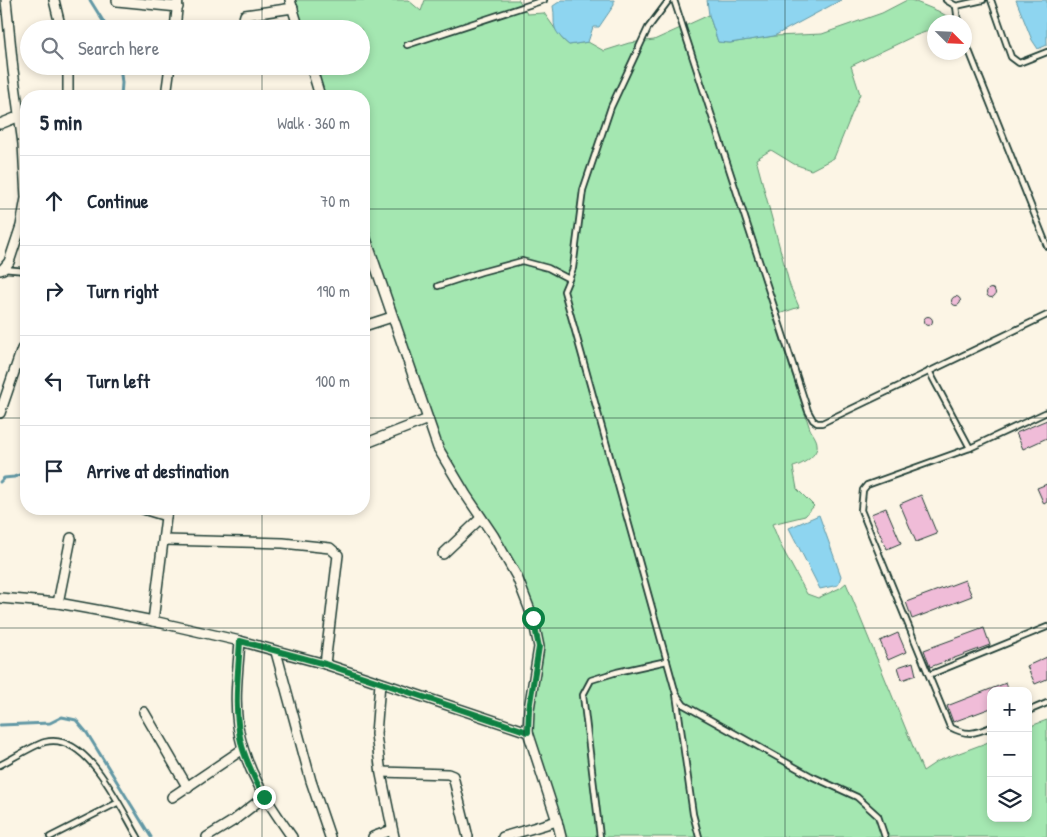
<!DOCTYPE html>
<meta charset="utf-8">
<style>
:root{--surface:#fff;--page:#f2f2f3;--text:#1f2937;--muted:#747a83;--line:#e0e1e3}
body{margin:0;font-family:"Patrick Hand",sans-serif;background:var(--page);color:var(--text)}
.controls{position:absolute;right:15px;bottom:15px;display:grid;overflow:hidden;border-radius:10px;box-shadow:0 2px 8px #0003}
.controls button{width:45px;height:45px;display:grid;place-items:center;padding:0;border:0;border-bottom:1px solid var(--line);background:var(--surface);color:var(--text);font:25px sans-serif}
.compass{position:absolute;left:927px;top:15px;width:45px;height:45px;border-radius:50%;background:var(--surface);box-shadow:0 2px 8px #0003;rotate:114deg}
.stop{position:absolute;width:15px;height:15px;margin:-11px;border:4px solid #0b8043;border-radius:50%;background:#fff}
.stop.end{background:#0b8043;border-color:#fff;box-shadow:0 1px 5px #0008}
.list{margin:0;padding:0;list-style:none}
h2{display:flex;justify-content:space-between;align-items:center;height:65px;margin:0;padding:0 20px;font-size:21px}
h2 small{font-size:16px;font-weight:400;color:var(--muted)}
.list li{display:grid;grid-template-columns:32px 1fr auto;gap:15px;align-items:center;box-sizing:border-box;height:90px;padding:0 20px;border-top:1px solid var(--line)}
.list b{display:block;font-size:19px;white-space:nowrap}
.list em{font-size:16px;font-style:normal;color:var(--muted)}
.icon{flex:none;width:28px;height:28px;fill:none;stroke:currentColor;stroke-width:2;stroke-linecap:round;stroke-linejoin:round}
.map{position:relative;flex:none;width:1047px;height:837px;overflow:hidden}
.search{position:absolute;background:var(--surface);box-shadow:0 2px 8px #0003;left:20px;top:20px;width:350px;height:55px;display:flex;align-items:center;gap:12px;box-sizing:border-box;padding:0 18px;border-radius:28px;color:var(--muted);font-size:19px}
.panel{position:absolute;background:var(--surface);box-shadow:0 2px 8px #0003;left:20px;top:90px;width:350px;height:425px;border-radius:20px}
.map>svg:first-child{display:block}
</style>
<div class="map">
<svg width="1047" height="837" viewBox="0 0 1047 837">
<rect width="100%" height="100%" fill="#fcf5e5"/>
<filter id="ink" filterUnits="userSpaceOnUse"><feTurbulence type="fractalNoise" baseFrequency=".02" numOctaves="2"/><feDisplacementMap in="SourceGraphic" scale="10" xChannelSelector="R" yChannelSelector="G"/><feConvolveMatrix kernelMatrix="1 2 1 2 8 2 1 2 1" color-interpolation-filters="sRGB"/></filter>
<g filter="url(#ink)">
<!-- green -->
<path fill="#a4e7b1" stroke="#629272" d="M294,0H408L421,11L425,0H519L527,14L544,13L563,40L569,45L588,42L604,51L629,43L654,40L709,15L718,42L730,43L774,36L822,34L882,13L907,0H911L938,11L955,21L934,22V29L914,36L851,66L860,94L834,158L811,170L794,164L771,150L756,159L790,286L799,307L773,316L810,429C812,433 817,439 817,444C819,455 802,465 793,467L797,489L814,506L805,516L772,524L781,546L807,594L818,598L840,588L846,583L923,771L938,761L991,741V818H1028V727L1047,720V837H564L531,731L536,617L441,446L364,221V96H324L314,66H361V29H303Z"/>
<!-- water -->
<g fill="#8ed5f0" stroke="#6298a5">
<path d="M562,0H614V5L599,27H593L588,42L569,45C564,41 557,34 555,28C553,22 555,15 553,6Z"/>
<path d="M707,0H841L774,36L730,43L718,42L709,15Z"/>
<path d="M1016,0H1047V45L1038,49L1032,40Z"/>
<path d="M819,515L841,576L838,585L820,589L789,528Z"/>
</g>
<g fill="none" stroke-linecap="round" stroke-linejoin="round">
<!-- stream -->
<g stroke="#6298a5" stroke-width="3">
<path d="M90,0L108,29"/>
<path d="M120,66L122,83L121,96"/>
<path d="M0,482L4,478L14,477L25,473L26,471"/>
<path d="M0,725L50,723L62,717L76,720L87,733L151,837"/>
</g>
</g>
<!-- building -->
<g fill="#f0bcd8" stroke="#1f3d34">
<circle cx="991" cy="293" r="4.5"/>
<circle cx="956" cy="301" r="4.5"/>
<circle cx="928" cy="321" r="4.5"/>
<path d="M1047,420V438L1023,449L1016,433Z"/>
<path d="M1047,484V502L1044,504L1037,488Z"/>
<path d="M921,495L937,534L916,542L900,504Z"/>
<path d="M886,508L901,543L887,549L871,514Z"/>
<path d="M965,580L972,596L912,619L906,602Z"/>
<path d="M984,628L990,645L930,667L924,650Z"/>
<path d="M898,633L906,652L888,660L880,641Z"/>
<path d="M1047,657V679L1035,684L1027,666Z"/>
<path d="M913,662L916,675L902,680L898,667Z"/>
<path d="M1006,683L1009,691H991V708L953,722L947,706Z"/>
</g>
<g fill="none" stroke-linecap="round" stroke-linejoin="round">
<defs>
<g id="service">
<path d="M674,0L808,411L813,420L817,423H822L1047,315"/>
<path d="M946,0L956,6"/>
<path d="M991,0L1011,57L1019,63L1047,52"/>
<path d="M958,22L956,6L983,0"/>
<path d="M964,38L1047,246"/>
<path d="M407,45L544,0"/>
<path d="M3,269L26,271"/>
<path d="M569,279L564,291L676,694L693,814L699,837"/>
<path d="M438,286L481,272L522,261L548,268L569,279L573,268L583,190L611,107L648,28L669,0"/>
<path d="M929,371L970,448L1047,412"/>
<path d="M970,448L867,485L863,490L861,510L950,727C967,736 974,734 991,727"/>
<path d="M929,675L1047,627"/>
<path d="M677,695L684,705L709,719L811,776L857,797L878,816L885,837"/>
<path d="M1028,711L1047,703"/>
<path d="M0,765C12,759 32,746 45,742C87,731 120,807 138,837"/>
<path d="M50,837L117,803"/>
<path d="M600,837L583,695L591,680L617,672L667,661"/>
</g>
<g id="minor">
<path d="M54,0L61,29"/>
<path d="M290,0L299,29"/>
<path d="M117,1L178,7"/>
<path d="M175,29L178,0"/>
<path d="M241,29L245,15L293,8"/>
<path d="M311,66L320,96"/>
<path d="M167,88L170,66"/>
<path d="M68,96V66"/>
<path d="M0,124L20,116"/>
<path d="M0,270L3,269L9,262L21,226L26,198L23,144L13,70L6,0"/>
<path d="M364,326L392,317"/>
<path d="M0,413L22,349"/>
<path d="M364,444L428,419"/>
<path d="M143,509L166,516"/>
<path d="M164,540L283,543L330,548L338,555L325,664"/>
<path d="M443,554L481,518"/>
<path d="M0,598L58,603L102,611L153,621L240,641L325,664L528,732L529,709L539,647L533,618L517,577L493,535L466,495L438,448L364,233"/>
<path d="M58,603L71,538"/>
<path d="M153,621L167,509"/>
<path d="M240,641C238,669 234,698 238,726C244,768 268,803 292,837"/>
<path d="M276,652L311,781L330,837"/>
<path d="M380,683L376,734L381,774L394,837"/>
<path d="M144,712L188,788"/>
<path d="M528,732L557,821L561,837"/>
<path d="M381,772L448,774L453,776L468,837"/>
<path d="M172,797L243,749"/>
<path d="M207,837L233,821L264,797"/>
<path d="M373,837L392,830"/>
<path d="M503,837L557,821"/>
</g>
</defs>
<!-- service casing -->
<use href="#service" stroke="#1f3d34" stroke-width="8"/>
<!-- minor casing -->
<use href="#minor" stroke="#1f3d34" stroke-width="12"/>
<!-- service -->
<use href="#service" stroke="#fcf5e5" stroke-width="4.5"/>
<!-- minor -->
<use href="#minor" stroke="#fcf5e5" stroke-width="9"/>
</g>
</g>
<g fill="none" stroke-linecap="round" stroke-linejoin="round" filter="url(#ink)">
<!-- route -->
<path stroke="#0b8043" stroke-width="6" d="M264,797C256,781 247,764 242,746C233,712 238,676 240,641L325,664L528,732L529,709L539,647L533,618"/>
</g>
<!-- grid -->
<path fill="none" stroke="#1f3d34" stroke-width="1" stroke-opacity="0.55" d="M262,0V29M524,0V837M785,0V837M262,66V96M0,209H26M364,209H1047M0,418H26M364,418H1047M262,509V837M0,628H1047"/>
</svg>
<div class="controls">
<button>+</button>
<button>−</button>
<button><svg class="icon" aria-label="layers" viewBox="0 0 24 24"><path d="M12 4l9 5-9 5-9-5zM3 14l9 5 9-5"/></svg></button>
</div>
<svg class="compass" viewBox="-18 -18 36 36"><path d="M0-13l5 13h-10z" fill="#e53935"/><path d="M0 13l5-13h-10z" fill="#747a83"/></svg>
<div class="stop" style="left:533px;top:618px"></div>
<div class="stop end" style="left:264px;top:797px"></div>
<div class="search"><svg class="icon" aria-label="search" viewBox="0 0 24 24"><circle cx="10" cy="10" r="6"/><path d="M15 15l6 6"/></svg>Search here</div>
<section class="panel">
<h2>5 min<small>Walk · 360 m</small></h2>
<ul class="list">
<li><svg class="icon" aria-label="ahead" viewBox="0 0 24 24"><path d="M12 20V5M6 11l6-6 6 6"/></svg><div><b>Continue</b></div><em>70 m</em></li>
<li><svg class="icon" aria-label="right" viewBox="0 0 24 24"><path d="M7 20v-9h11M14 6l5 5-5 5"/></svg><div><b>Turn right</b></div><em>190 m</em></li>
<li><svg class="icon" aria-label="left" viewBox="0 0 24 24"><path d="M17 20v-9H6M10 6l-5 5 5 5"/></svg><div><b>Turn left</b></div><em>100 m</em></li>
<li><svg class="icon" aria-label="arrive" viewBox="0 0 24 24"><path d="M6 21V4h12l-3 4 3 4H6"/></svg><div><b>Arrive at destination</b></div></li>
</ul>
</section>
</div>
